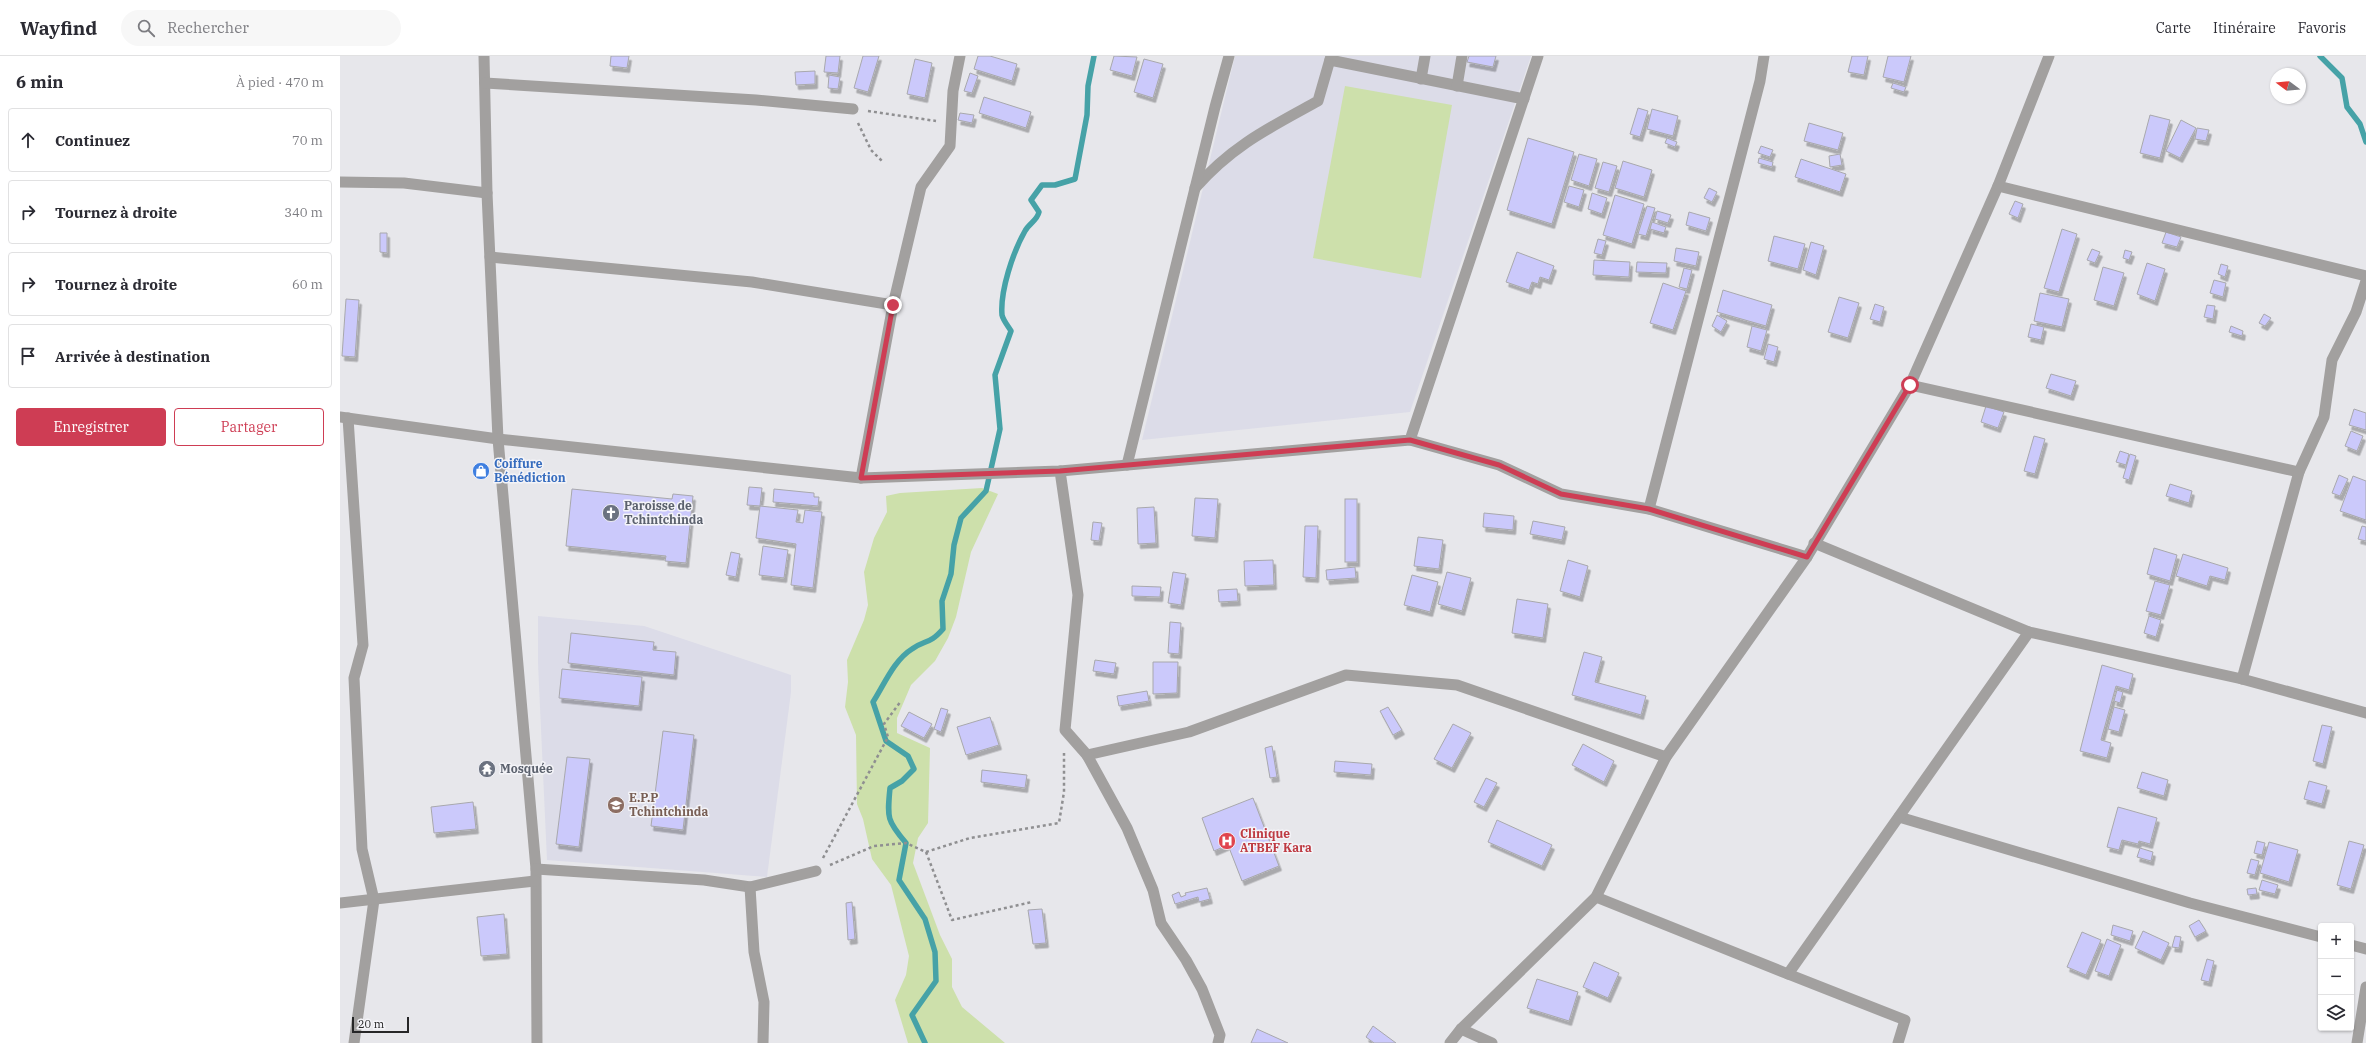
<!DOCTYPE html>
<html lang="fr">
<meta charset="utf-8">
<style>
:root{--surface:#fff;--page:#f7f7f7;--text:#2b2b33;--muted:#7c7c81;--line:#e1e1e2;--accent:#ce3d54}
body{margin:0;font-family:"IBM Plex Serif",serif;background:var(--page);color:var(--text)}
.controls{position:absolute;right:12px;bottom:12px;display:grid;overflow:hidden;border-radius:4px;box-shadow:0 1px 3px #0004}
.controls button{width:36px;height:36px;display:grid;place-items:center;padding:0;border:0;border-bottom:1px solid var(--line);background:var(--surface);color:var(--text);font:20px sans-serif}
.compass{position:absolute;left:1930px;top:12px;width:36px;height:36px;border-radius:50%;background:var(--surface);box-shadow:0 1px 3px #0004;rotate:286deg}
.scale{position:absolute;left:12px;bottom:10px;width:57px;box-sizing:border-box;padding-left:4px;border:2px solid #262627;border-top:0;font-size:11px;line-height:14px;white-space:nowrap;color:#262627;-webkit-text-stroke:3px #f4f4f8;paint-order:stroke}
.stop{position:absolute;width:12px;height:12px;margin:-9px;border:3px solid #ce3d54;border-radius:50%;background:#fff}
.stop.end{background:#ce3d54;border-color:#fff;box-shadow:0 1px 4px #0008}
.list{margin:0;padding:0;list-style:none}
h2{display:flex;justify-content:space-between;align-items:center;height:52px;margin:0;padding:0 16px;font-size:17px}
h2 small{font-size:13px;font-weight:400;color:var(--muted)}
.list li{display:grid;grid-template-columns:26px 1fr auto;gap:12px;align-items:center;box-sizing:border-box;height:64px;margin:0 8px 8px;padding:0 8px;border:1px solid var(--line);border-radius:4px}
.list b{display:block;font-size:15px;white-space:nowrap}
.list em{font-size:13px;font-style:normal;color:var(--muted)}
.actions{display:flex;gap:8px;padding:12px 16px}
.actions a{flex:1;padding:9px 0;border:1px solid var(--accent);border-radius:4px;text-align:center;font-size:14px;color:var(--accent)}
.actions .main{background:var(--accent);color:#fff}
.icon{flex:none;width:22px;height:22px;fill:none;stroke:currentColor;stroke-width:2;stroke-linecap:round;stroke-linejoin:round}
.map{position:relative;flex:none;width:2026px;height:987px;overflow:hidden}
header{display:flex;align-items:center;gap:24px;box-sizing:border-box;height:56px;padding:0 20px;background:var(--surface);border-bottom:1px solid var(--line)}
header strong{font-size:19px}
nav{display:flex;gap:22px;margin-inline-start:auto;font-size:14px}
.search{width:280px;height:36px;background:var(--page);display:flex;align-items:center;gap:10px;box-sizing:border-box;padding:0 14px;border-radius:22px;color:var(--muted);font-size:15px}
main{display:flex}
aside{flex:1;background:var(--surface)}
.map>svg:first-child{display:block}
</style>
<header>
<strong>Wayfind</strong>
<div class="search"><svg class="icon" aria-label="search" viewBox="0 0 24 24"><circle cx="10" cy="10" r="6"/><path d="M15 15l6 6"/></svg>Rechercher</div>
<nav><a>Carte</a><a>Itinéraire</a><a>Favoris</a></nav>
</header>
<main>
<aside>
<h2>6 min<small>À pied · 470 m</small></h2>
<ul class="list">
<li><svg class="icon" aria-label="ahead" viewBox="0 0 24 24"><path d="M12 20V5M6 11l6-6 6 6"/></svg><div><b>Continuez</b></div><em>70 m</em></li>
<li><svg class="icon" aria-label="right" viewBox="0 0 24 24"><path d="M7 20v-9h11M14 6l5 5-5 5"/></svg><div><b>Tournez à droite</b></div><em>340 m</em></li>
<li><svg class="icon" aria-label="right" viewBox="0 0 24 24"><path d="M7 20v-9h11M14 6l5 5-5 5"/></svg><div><b>Tournez à droite</b></div><em>60 m</em></li>
<li><svg class="icon" aria-label="arrive" viewBox="0 0 24 24"><path d="M6 21V4h12l-3 4 3 4H6"/></svg><div><b>Arrivée à destination</b></div></li>
</ul>
<div class="actions"><a class="main">Enregistrer</a><a>Partager</a></div>
</aside>
<div class="map">
<svg width="2026" height="987" viewBox="0 0 2026 987">
<defs>
<filter id="shadow"><feDropShadow dx="2.5" dy="4.5" stdDeviation="0" flood-color="#0004"/></filter>
</defs>
<rect width="100%" height="100%" fill="#e7e7eb"/>
<!-- built -->
<g fill="#dcdce8">
<path d="M895,0H1191L1070,356L802,384Z"/>
<path d="M198,560L304,570L451,619V636L427,821L207,804L198,607Z"/>
</g>
<!-- green -->
<g fill="#cde0ab">
<path d="M1005,30L1112,49L1081,222L973,202Z"/>
<path d="M642,432L658,438L631,496L616,561L608,582L595,605L571,629L557,662V677L590,692L588,767L578,782L573,807L600,879L612,903V931L622,951L665,987H568L555,944L566,919L569,900L551,829L532,803L523,763L517,748L516,679L505,651L508,626L507,604L524,564L528,549L524,516L534,482L547,456L546,440L560,437Z"/>
</g>
<g fill="none" stroke-linecap="round" stroke-linejoin="round">
<!-- stream -->
<g stroke="#46a2a7" stroke-width="5.5">
<path d="M1980,0L2002,22L2007,51L2020,68L2026,86"/>
<path d="M585,987L572,959L596,925L595,896L585,863L559,824L566,787C547,765 547,762 550,732L562,725L574,713L568,700L546,685L533,646C544,629 554,604 572,593C586,583 589,589 603,573L602,545L611,518L614,489L621,462L646,435L660,373L655,319L671,275C668,270 663,264 662,259C660,235 673,196 685,175C689,167 697,165 699,156L691,144L702,129H715L735,123L747,59L748,30L754,0"/>
</g>
</g>
<!-- building -->
<g fill="#cbc9fb" stroke="#a8a8ac" filter="url(#shadow)">
<path d="M271,0H289L287,12L270,10Z"/>
<path d="M486,0H500L498,17L484,16Z"/>
<path d="M523,0H539L528,36L514,32Z"/>
<path d="M638,0H650L677,8L672,25L634,13Z"/>
<path d="M774,0L797,1L792,20L770,14Z"/>
<path d="M1129,0H1156L1153,11L1127,6Z"/>
<path d="M1512,0H1528L1524,19L1508,16Z"/>
<path d="M1548,0H1571L1564,26L1543,21Z"/>
<path d="M575,3L592,7L585,42L567,38Z"/>
<path d="M804,3L823,8L813,42L794,36Z"/>
<path d="M475,15V28L456,29L455,16Z"/>
<path d="M630,17L638,20L632,37L624,35Z"/>
<path d="M489,19L500,21L498,33L488,32Z"/>
<path d="M1553,27L1566,31L1564,36L1551,32Z"/>
<path d="M644,41L691,56L686,72L639,57Z"/>
<path d="M1298,52L1308,55L1300,81L1290,78Z"/>
<path d="M1312,53L1338,60L1333,80L1307,73Z"/>
<path d="M620,57L634,59L632,67L618,64Z"/>
<path d="M1810,59L1830,64L1820,102L1800,97Z"/>
<path d="M1841,64L1856,72L1840,102L1826,95Z"/>
<path d="M1469,67L1503,77L1498,94L1464,85Z"/>
<path d="M1857,72L1869,74L1866,85L1855,83Z"/>
<path d="M1188,82L1234,96L1212,168L1167,154Z"/>
<path d="M1327,82L1337,86L1335,91L1325,87Z"/>
<path d="M1421,90L1433,94L1430,101L1418,97Z"/>
<path d="M1239,98L1257,103L1249,130L1231,124Z"/>
<path d="M1500,98L1502,109L1490,111L1489,100Z"/>
<path d="M1419,102L1433,106L1432,111L1418,107Z"/>
<path d="M1461,103L1506,118L1500,136L1455,121Z"/>
<path d="M1283,105L1312,114L1304,141L1275,132Z"/>
<path d="M1263,106L1277,110L1269,136L1255,132Z"/>
<path d="M1229,130L1244,134L1239,151L1224,146Z"/>
<path d="M1369,132L1377,136L1372,146L1364,142Z"/>
<path d="M1252,137L1267,142L1262,158L1248,153Z"/>
<path d="M1275,139L1304,148L1292,188L1263,179Z"/>
<path d="M1675,145L1683,148L1678,162L1669,158Z"/>
<path d="M1307,150L1315,152L1306,180L1298,178Z"/>
<path d="M1317,155L1331,159L1328,167L1315,163Z"/>
<path d="M1349,156L1370,162L1366,175L1346,169Z"/>
<path d="M1312,166L1326,171L1324,177L1310,173Z"/>
<path d="M1722,173L1737,178L1719,236L1704,232Z"/>
<path d="M1826,176L1841,181L1837,191L1822,187Z"/>
<path d="M40,177H47V197L40,196Z"/>
<path d="M1434,180L1465,188L1458,213L1428,205Z"/>
<path d="M1258,183L1266,185L1262,199L1254,197Z"/>
<path d="M1471,186L1484,190L1476,219L1463,214Z"/>
<path d="M1336,192L1359,196L1356,210L1334,205Z"/>
<path d="M1752,193L1760,196L1755,207L1747,204Z"/>
<path d="M1785,194L1792,196L1789,204L1783,202Z"/>
<path d="M1177,196L1214,210L1209,224L1200,221L1198,228L1192,226L1189,234L1166,226Z"/>
<path d="M1254,204L1290,206L1289,221L1253,219Z"/>
<path d="M1297,206L1327,207L1326,217L1296,216Z"/>
<path d="M1807,207L1825,213L1815,245L1797,238Z"/>
<path d="M1881,208L1888,210L1885,221L1878,218Z"/>
<path d="M1763,211L1784,217L1774,250L1754,244Z"/>
<path d="M1344,212L1352,214L1347,233L1339,231Z"/>
<path d="M1874,224L1886,227L1883,241L1870,237Z"/>
<path d="M1323,227L1346,235L1333,274L1310,267Z"/>
<path d="M1383,234L1432,249L1426,270L1377,256Z"/>
<path d="M1700,237L1729,243L1722,271L1694,265Z"/>
<path d="M1499,241L1519,247L1508,282L1488,276Z"/>
<path d="M6,243L19,244L15,301L2,300Z"/>
<path d="M1535,248L1544,251L1540,266L1530,263Z"/>
<path d="M1867,249L1875,250L1873,263L1864,261Z"/>
<path d="M1924,258L1931,262L1925,270L1919,267Z"/>
<path d="M1377,259L1387,265L1381,276L1372,270Z"/>
<path d="M1691,268L1704,271L1701,284L1688,281Z"/>
<path d="M1412,270L1427,274L1421,295L1407,291Z"/>
<path d="M1891,270L1903,275L1902,280L1889,276Z"/>
<path d="M1428,288L1438,291L1434,306L1424,303Z"/>
<path d="M1711,318L1736,325L1731,340L1706,332Z"/>
<path d="M1646,350L1664,356L1658,372L1641,366Z"/>
<path d="M2014,353L2026,357V374L2009,369Z"/>
<path d="M2011,375L2023,380L2017,395L2005,390Z"/>
<path d="M1694,380L1705,383L1695,418L1684,415Z"/>
<path d="M1780,395L1789,398L1786,409L1776,406Z"/>
<path d="M1790,398L1796,400L1789,424L1783,422Z"/>
<path d="M1999,419L2008,423L2000,440L1992,437Z"/>
<path d="M2013,420L2026,425V464L2000,455Z"/>
<path d="M1830,428L1852,435L1849,447L1826,440Z"/>
<path d="M409,431L422,432L420,450L407,449Z"/>
<path d="M232,433L332,443L333,438L353,440L346,507L325,505L326,500L226,490Z"/>
<path d="M434,433L474,437V441H479L478,450L433,446Z"/>
<path d="M855,442L878,443L875,482L852,480Z"/>
<rect x="1005" y="443" width="12" height="63"/>
<path d="M420,450L458,454L456,466L463,467L465,454L482,456L473,532L451,529L456,488L416,482Z"/>
<path d="M814,451L816,487L798,488L797,452Z"/>
<path d="M1144,457L1174,460L1173,474L1143,471Z"/>
<path d="M1193,465L1225,471L1222,484L1190,478Z"/>
<path d="M753,466L762,467L759,485L751,484Z"/>
<path d="M965,470H978L976,522L963,521Z"/>
<path d="M2022,470L2026,471V485L2018,483Z"/>
<path d="M1078,481L1103,484L1099,513L1074,510Z"/>
<path d="M423,490L448,494L444,522L419,519Z"/>
<path d="M1814,492L1837,499L1830,525L1807,518Z"/>
<path d="M391,496L400,498L396,521L386,519Z"/>
<path d="M1843,498L1888,512L1885,524L1870,520L1867,530L1836,520Z"/>
<path d="M933,504L934,529L905,530L904,505Z"/>
<path d="M1228,504L1248,510L1240,541L1220,535Z"/>
<path d="M1015,511L1016,522L987,524L986,514Z"/>
<path d="M833,516L846,518L841,549L828,547Z"/>
<path d="M1107,516L1131,522L1122,555L1098,548Z"/>
<path d="M1072,519L1098,526L1090,556L1064,549Z"/>
<path d="M1815,525L1830,529L1821,559L1806,555Z"/>
<path d="M792,530L821,531L820,541L792,540Z"/>
<path d="M897,533L898,545L879,546L878,534Z"/>
<path d="M1177,543L1208,548L1203,582L1172,577Z"/>
<path d="M1809,560L1821,564L1816,581L1804,577Z"/>
<path d="M830,566L841,567L839,598L828,597Z"/>
<path d="M231,577L314,586L313,594L336,596L334,619L228,607Z"/>
<path d="M1244,596L1262,601L1255,626L1306,640L1301,659L1232,639Z"/>
<path d="M755,604L776,607L774,618L753,615Z"/>
<path d="M813,606H838L837,637L813,638Z"/>
<path d="M1762,609L1793,618L1789,634L1776,630L1761,684L1771,687L1767,702L1740,695Z"/>
<path d="M222,613L302,621L299,650L219,642Z"/>
<path d="M1777,634L1783,636L1780,647L1774,645Z"/>
<path d="M807,635L809,645L779,650L777,640Z"/>
<path d="M1048,651L1062,674L1053,679L1040,655Z"/>
<path d="M1774,651L1785,654L1779,676L1768,673Z"/>
<path d="M601,652L608,654L601,676L594,673Z"/>
<path d="M569,656L592,668L584,682L561,670Z"/>
<path d="M650,661L659,689L626,699L617,671Z"/>
<path d="M1113,668L1131,677L1112,712L1094,703Z"/>
<path d="M1982,669L1992,671L1983,708L1973,705Z"/>
<path d="M323,675L354,679L343,774L311,770Z"/>
<path d="M1243,688L1274,705L1264,726L1232,709Z"/>
<path d="M932,690L937,721L930,722L925,692Z"/>
<path d="M227,701L250,703L239,791L216,788Z"/>
<path d="M995,705L1032,708L1031,719L994,716Z"/>
<path d="M642,714L687,719L685,732L641,726Z"/>
<path d="M1802,716L1828,724L1824,740L1797,732Z"/>
<path d="M1146,722L1157,727L1144,751L1134,746Z"/>
<path d="M1969,725L1987,730L1982,748L1964,743Z"/>
<path d="M913,742L939,810L902,825L888,789L874,795L862,762Z"/>
<path d="M133,746L136,773L94,777L91,751Z"/>
<path d="M1778,751L1817,762L1810,788L1799,785L1798,788L1782,784L1779,794L1767,791Z"/>
<path d="M1157,764L1212,789L1202,810L1148,786Z"/>
<path d="M1917,785L1925,787L1922,799L1914,797Z"/>
<path d="M2009,785L2024,789L2011,833L1997,829Z"/>
<path d="M1929,786L1958,794L1949,826L1920,817Z"/>
<path d="M1800,792L1813,796L1811,805L1797,801Z"/>
<path d="M1911,803L1919,805L1915,819L1907,817Z"/>
<path d="M1922,824L1938,829L1935,838L1919,834Z"/>
<path d="M867,832L870,843L859,846L858,841L835,848L832,839L839,836L841,841L846,839L845,837Z"/>
<path d="M1916,832L1917,838L1908,839L1907,833Z"/>
<path d="M512,846L515,883L508,884L506,847Z"/>
<path d="M702,853L706,887L693,888L688,854Z"/>
<path d="M164,858L167,898L141,900L137,861Z"/>
<path d="M1859,864L1866,875L1855,881L1849,870Z"/>
<path d="M1773,869L1793,875L1790,885L1771,879Z"/>
<path d="M1803,875L1829,887L1821,904L1795,892Z"/>
<path d="M1742,876L1761,884L1746,919L1727,911Z"/>
<path d="M1835,880L1841,881L1839,892L1832,891Z"/>
<path d="M1767,883L1781,889L1769,920L1755,915Z"/>
<path d="M1867,903L1874,905L1869,926L1861,924Z"/>
<path d="M1254,906L1279,917L1268,942L1243,931Z"/>
<path d="M1197,923L1238,936L1229,965L1187,952Z"/>
<path d="M1033,970L1056,987H1034L1026,981Z"/>
<path d="M917,973L948,987H911Z"/>
</g>
<g fill="none" stroke-linecap="round" stroke-linejoin="round">
<!-- path -->
<g stroke="#8f8f91" stroke-width="2.5" stroke-dasharray="3 3" stroke-linecap="butt">
<path d="M528,55L596,65"/>
<path d="M518,67L531,94L543,106"/>
<path d="M586,796L612,864L692,846"/>
<path d="M483,802L548,681L544,668L561,645"/>
<path d="M490,809L534,790L566,787L586,796L630,782L719,767L724,736V697"/>
</g>
<!-- service -->
<g stroke="#a2a09f" stroke-width="11">
<path d="M990,4L1184,43"/>
<path d="M1081,23L1085,0"/>
<path d="M1117,30L1122,0"/>
<path d="M855,132C893,89 929,72 978,45L991,0"/>
</g>
<!-- minor -->
<g stroke="#a2a09f" stroke-width="11">
<path d="M144,0L147,137L158,383L196,813L197,987"/>
<path d="M145,27L416,44L513,53"/>
<path d="M0,126L64,127L147,137"/>
<path d="M1658,130L2026,220"/>
<path d="M150,201L412,226L553,249"/>
<path d="M1570,329L1959,416"/>
<path d="M0,361L158,383L521,422L720,415L1070,384L1198,0"/>
<path d="M8,362L23,589L14,622L22,793L34,844L14,987"/>
<path d="M1070,384L1159,409L1221,438L1309,453L1467,501"/>
<path d="M787,409L875,51L889,0"/>
<path d="M720,415L738,539L725,674L747,699L849,676L1006,619L1117,629L1326,701"/>
<path d="M521,422L553,249L581,131L610,90L613,35L620,0"/>
<path d="M1309,453L1420,25L1424,0"/>
<path d="M1474,487L1689,576L1902,623L2026,657"/>
<path d="M1902,623L1959,416L1984,361L1992,304L2016,256L2026,225"/>
<path d="M747,699L787,772L813,834L821,867L846,904L862,933L880,979L878,987"/>
<path d="M1559,761L1850,847L1981,881"/>
<path d="M196,813L364,824L410,831L476,815"/>
<path d="M410,831L414,896L424,946L423,987"/>
<path d="M1256,841L1448,918L1689,576"/>
<path d="M0,847L195,825"/>
<path d="M2011,889L2026,893"/>
<path d="M1448,918L1565,964L1558,987"/>
<path d="M1121,973L1152,987"/>
<path d="M1110,987L1121,973L1256,841L1326,701L1467,501L1570,329L1658,130L1709,0"/>
<path d="M2017,987L2026,931"/>
</g>
</g>
<g fill="none" stroke-linecap="round" stroke-linejoin="round">
<!-- route -->
<path stroke="#ce3d54" stroke-width="5" d="M553,249L521,422L720,415L1070,384L1159,409L1221,438L1309,453L1467,501L1570,329"/>
</g>
<!-- icons -->
<defs>
<symbol id="shop-disc" viewBox="-11 -11 22 22"><circle r="9.5" fill="#3f7fe0" stroke="#f4f4f8"/><path d="M-5-2.5h2.3a2.7 3.5 0 0 1 5.4 0H5L5.5 6h-11ZM-1.5-2.5h3a1.5 2.3 0 0 0-3 0Z" fill="#fff"/></symbol>
<symbol id="church-disc" viewBox="-11 -11 22 22"><circle r="9.5" fill="#6b7280" stroke="#f4f4f8"/><path d="M-1.2-6h2.4v3.5h3.3v2.4h-3.3V6h-2.4V-.1h-3.3v-2.4h3.3Z" fill="#fff"/></symbol>
<symbol id="temple-disc" viewBox="-11 -11 22 22"><circle r="9.5" fill="#6b7280" stroke="#f4f4f8"/><path d="M0-6L5-2H3V0L6.5 2.5H4V6H1.5V3h-3V6H-4V2.5H-6.5L-3 0V-2H-5Z" fill="#fff"/></symbol>
<symbol id="school-disc" viewBox="-11 -11 22 22"><circle r="9.5" fill="#8d6e63" stroke="#f4f4f8"/><path d="M0-5L7-2L0 1L-7-2ZM-4 1L0 2.5L4 1V4Q0 6-4 4Z" fill="#fff"/></symbol>
<symbol id="hospital-disc" viewBox="-11 -11 22 22"><circle r="9.5" fill="#e0444e" stroke="#f4f4f8"/><path d="M-5-5h3v3.5h4V-5h3V5h-3V1.5h-4V5h-3Z" fill="#fff"/></symbol>
</defs>
<g fill-rule="evenodd">
<use href="#shop-disc" x="131" y="405" width="20" height="20"/>
<use href="#church-disc" x="261" y="447" width="20" height="20"/>
<use href="#temple-disc" x="137" y="703" width="20" height="20"/>
<use href="#school-disc" x="266" y="739" width="20" height="20"/>
<use href="#hospital-disc" x="877" y="775" width="20" height="20"/>
</g>
<g text-anchor="middle" stroke-width="3" stroke-linejoin="round" paint-order="stroke">
<!-- shop labels -->
<g font-size="12" font-weight="bold" fill="#366cbe" stroke="#f4f4f8" text-anchor="start">
<text x="154" y="412">Coiffure<tspan x="154" dy="14">Bénédiction</tspan></text>
</g>
<!-- worship labels -->
<g font-size="12" font-weight="bold" fill="#5b616d" stroke="#f4f4f8" text-anchor="start">
<text x="284" y="454">Paroisse de<tspan x="284" dy="14">Tchintchinda</tspan></text>
<text x="160" y="717">Mosquée</text>
</g>
<!-- education labels -->
<g font-size="12" font-weight="bold" fill="#785e54" stroke="#f4f4f8" text-anchor="start">
<text x="289" y="746">E.P.P<tspan x="289" dy="14">Tchintchinda</tspan></text>
</g>
<!-- health labels -->
<g font-size="12" font-weight="bold" fill="#be3a42" stroke="#f4f4f8" text-anchor="start">
<text x="900" y="782">Clinique<tspan x="900" dy="14">ATBEF Kara</tspan></text>
</g>
</g>
</svg>
<div class="controls">
<button>+</button>
<button>−</button>
<button><svg class="icon" aria-label="layers" viewBox="0 0 24 24"><path d="M12 4l9 5-9 5-9-5zM3 14l9 5 9-5"/></svg></button>
</div>
<svg class="compass" viewBox="-18 -18 36 36"><path d="M0-13l5 13h-10z" fill="#e53935"/><path d="M0 13l5-13h-10z" fill="#7c7c81"/></svg>
<div class="scale">20 m</div>
<div class="stop" style="left:1570px;top:329px"></div>
<div class="stop end" style="left:553px;top:249px"></div>
</div>
</main>
